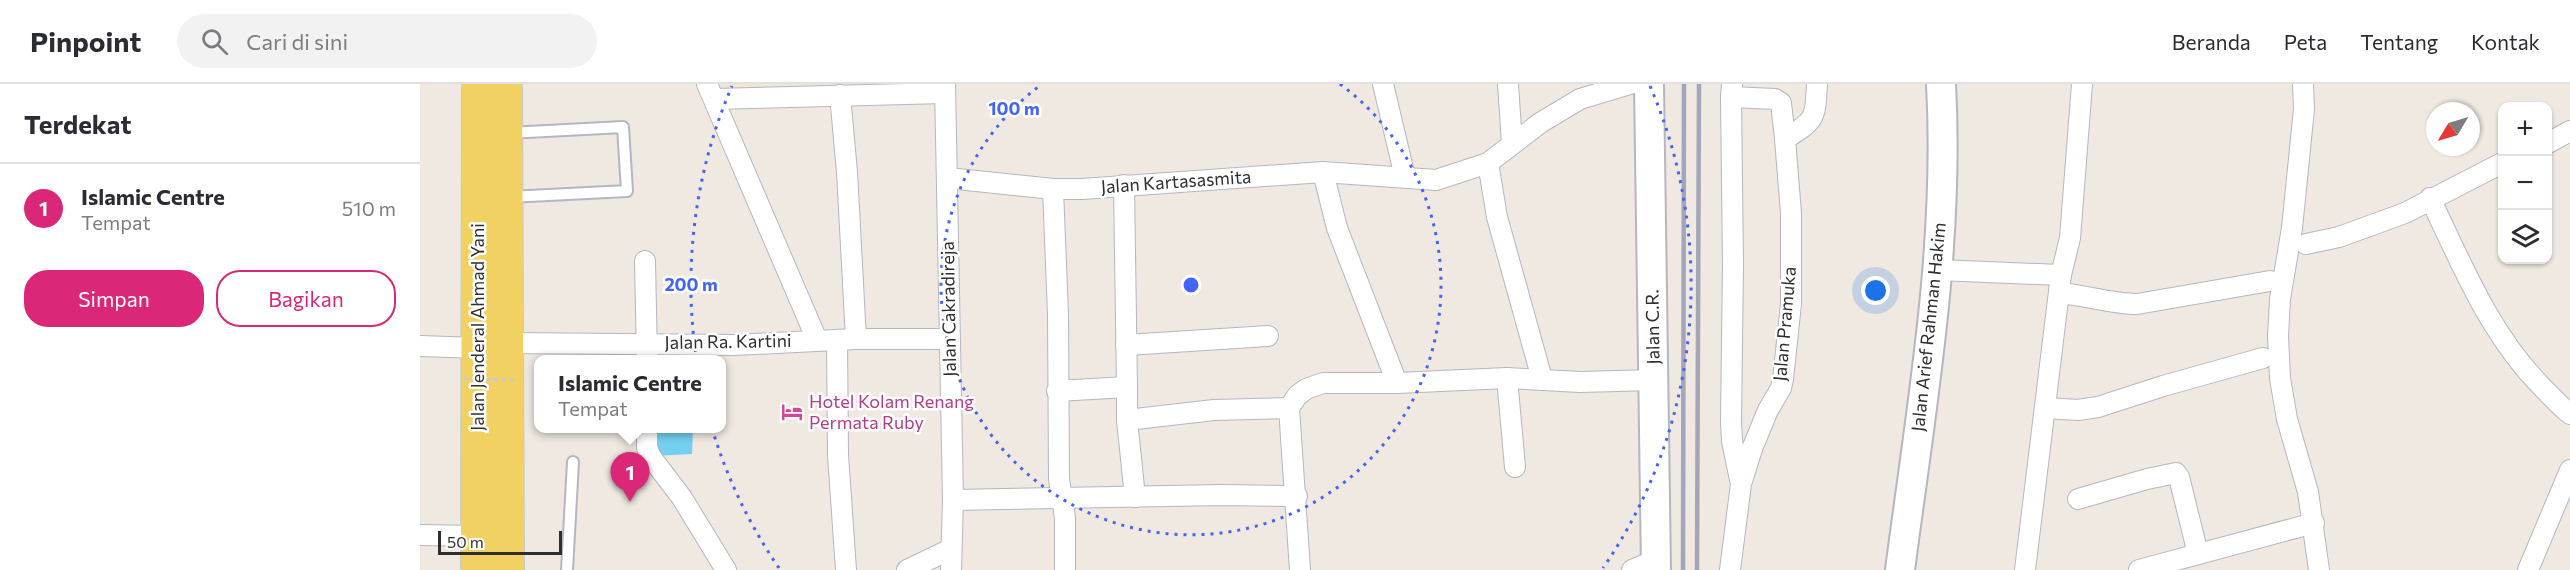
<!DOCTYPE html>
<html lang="id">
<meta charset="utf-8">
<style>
:root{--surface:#fff;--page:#f2f2f3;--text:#2b2b33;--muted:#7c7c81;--line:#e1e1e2;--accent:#db2777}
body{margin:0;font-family:Commissioner,sans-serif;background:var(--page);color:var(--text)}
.controls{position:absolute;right:18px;top:18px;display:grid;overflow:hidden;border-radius:12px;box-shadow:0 2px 4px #0004}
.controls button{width:54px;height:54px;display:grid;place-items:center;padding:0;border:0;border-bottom:2px solid var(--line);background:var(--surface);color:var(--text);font:30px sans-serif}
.compass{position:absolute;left:2006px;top:18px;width:54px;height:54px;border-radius:50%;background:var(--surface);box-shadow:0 2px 4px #0004;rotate:232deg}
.scale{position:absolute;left:18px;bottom:15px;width:124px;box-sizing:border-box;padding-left:6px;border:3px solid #2e2e2e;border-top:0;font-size:16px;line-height:21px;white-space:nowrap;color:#2e2e2e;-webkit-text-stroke:4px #fff;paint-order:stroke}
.you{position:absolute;left:1456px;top:207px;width:21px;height:21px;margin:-15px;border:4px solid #fff;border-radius:50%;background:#1a73e8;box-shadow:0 0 0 9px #1a73e833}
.badge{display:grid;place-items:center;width:39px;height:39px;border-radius:50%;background:var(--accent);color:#fff;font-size:20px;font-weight:700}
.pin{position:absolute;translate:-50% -50px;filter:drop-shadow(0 2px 3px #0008)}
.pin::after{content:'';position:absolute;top:32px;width:21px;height:18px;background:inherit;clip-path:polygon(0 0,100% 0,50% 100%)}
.popup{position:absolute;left:114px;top:271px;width:192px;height:78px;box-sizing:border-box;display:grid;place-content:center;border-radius:12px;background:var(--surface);filter:drop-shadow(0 2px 4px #0005);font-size:20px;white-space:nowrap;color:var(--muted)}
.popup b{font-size:22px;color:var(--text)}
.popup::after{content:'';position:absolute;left:50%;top:100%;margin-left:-12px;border:12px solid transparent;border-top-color:var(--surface)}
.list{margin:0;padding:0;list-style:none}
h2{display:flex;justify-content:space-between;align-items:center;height:78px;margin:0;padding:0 24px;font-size:26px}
h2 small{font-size:20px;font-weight:400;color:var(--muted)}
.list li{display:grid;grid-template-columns:39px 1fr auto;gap:18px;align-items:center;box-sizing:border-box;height:90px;padding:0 24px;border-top:2px solid var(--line)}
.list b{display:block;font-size:22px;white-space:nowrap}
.list p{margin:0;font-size:20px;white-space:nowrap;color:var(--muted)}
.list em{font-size:20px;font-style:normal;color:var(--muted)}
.actions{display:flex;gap:12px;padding:18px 24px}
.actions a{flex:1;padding:14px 0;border:2px solid var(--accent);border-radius:24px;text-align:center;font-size:21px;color:var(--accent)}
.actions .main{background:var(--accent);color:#fff}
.icon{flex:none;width:33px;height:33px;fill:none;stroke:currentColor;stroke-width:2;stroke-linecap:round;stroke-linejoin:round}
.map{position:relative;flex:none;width:2150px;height:486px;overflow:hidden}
header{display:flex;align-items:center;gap:36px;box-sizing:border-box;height:84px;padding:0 30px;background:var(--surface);border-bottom:2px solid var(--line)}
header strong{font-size:28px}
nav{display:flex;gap:33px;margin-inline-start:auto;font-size:21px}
.search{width:420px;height:54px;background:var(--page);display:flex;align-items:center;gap:15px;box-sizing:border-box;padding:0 21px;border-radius:33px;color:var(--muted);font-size:22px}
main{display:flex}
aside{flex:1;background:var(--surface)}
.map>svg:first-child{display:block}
</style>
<header>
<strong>Pinpoint</strong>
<div class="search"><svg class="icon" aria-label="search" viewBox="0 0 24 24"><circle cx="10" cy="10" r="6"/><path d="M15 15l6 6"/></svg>Cari di sini</div>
<nav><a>Beranda</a><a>Peta</a><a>Tentang</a><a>Kontak</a></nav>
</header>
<main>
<aside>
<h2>Terdekat<small></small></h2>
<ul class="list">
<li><span class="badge">1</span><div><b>Islamic Centre</b><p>Tempat</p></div><em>510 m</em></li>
</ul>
<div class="actions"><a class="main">Simpan</a><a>Bagikan</a></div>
</aside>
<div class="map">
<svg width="2150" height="486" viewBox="0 0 2150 486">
<rect width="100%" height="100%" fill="#efe9e1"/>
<!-- education -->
<path fill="#f0e6d1" d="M295,0H493V1L299,8Z"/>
<!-- water -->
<path fill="#75cff0" d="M233,345H273L272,370L233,372Z"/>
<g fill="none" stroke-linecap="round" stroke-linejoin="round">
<defs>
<g id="lane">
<path d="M88,49L203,43L207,107L89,113"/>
<path d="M147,486L153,378"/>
</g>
<g id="street">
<path d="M287,0L397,256"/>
<path d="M525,0L533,416L531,486"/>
<path d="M963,0L985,93"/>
<path d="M1088,0L1092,60"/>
<path d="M1312,0L1311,13L1355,15L1361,19L1365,55"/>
<path d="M1883,0L1884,25L1872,144L1860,215L1858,252L1860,294L1867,335L1888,408L1899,486"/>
<path d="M420,11L427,88L436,255"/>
<path d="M1311,13L1313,181L1311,337L1312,357L1320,396"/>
<path d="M294,15L525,9"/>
<path d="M2128,59L2150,47"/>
<path d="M1068,79L1077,133L1122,295"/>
<path d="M903,88L917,144L977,299"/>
<path d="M528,94L633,105H662L903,88L1016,96L1068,79L1120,39L1160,15L1210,0"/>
<path d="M704,101L707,303"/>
<path d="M633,105L638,230L639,395L645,434V486"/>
<path d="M2010,114C2042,181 2070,251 2123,304C2132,313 2140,322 2150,330"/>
<path d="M1886,160L1919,153L1985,129L2082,79"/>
<path d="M225,177L227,276"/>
<path d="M1518,186L1641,191"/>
<path d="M1639,209C1665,211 1692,220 1717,220L1850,197"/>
<path d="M417,256L418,371L426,486"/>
<path d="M87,259L314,261L436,255H529"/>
<path d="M706,261L848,252"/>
<path d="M0,262L58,264"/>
<path d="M1087,294L1095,383"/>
<path d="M637,307L707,303V336L715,413"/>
<path d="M1625,324L1658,326L1678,323L1743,302L1843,274"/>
<path d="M707,336L794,326L869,324"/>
<path d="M227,344V364L231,373L262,414L306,486"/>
<path d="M1658,415L1727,395L1756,389L1759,393L1778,470"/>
<path d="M533,416L802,411L877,412"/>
<path d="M0,451L57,452"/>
<path d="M487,486L531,465"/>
<path d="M880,486L869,324L877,312L886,305L903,299H977L1087,294L1160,298L1234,296"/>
<path d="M1212,486L1236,476"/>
<path d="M1310,486L1321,400L1332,365L1348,326L1361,304L1363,295L1371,220V129L1365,55C1396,36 1395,35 1397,0"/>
<path d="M1605,486L1641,191L1650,154L1662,0"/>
<path d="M1719,486L1894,439"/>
<path d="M2108,486L2150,386"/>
</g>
<g id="secondary">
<path d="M1229,0L1236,486"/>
<path d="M1480,486C1501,325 1530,163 1521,0"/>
</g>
<g id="primary">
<path d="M86,0L88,486"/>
<path d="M57,486L58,0"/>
</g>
</defs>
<!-- lane casing -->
<use href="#lane" stroke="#b4b7c1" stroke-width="14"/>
<!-- street casing -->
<use href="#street" stroke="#b4b7c1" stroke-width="22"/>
<!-- secondary casing -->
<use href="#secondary" stroke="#b4b7c1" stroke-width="32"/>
<!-- primary casing -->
<use href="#primary" stroke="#c9c9c9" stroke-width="34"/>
<!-- lane -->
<use href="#lane" stroke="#fff" stroke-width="10"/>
<!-- street -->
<use href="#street" stroke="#fff" stroke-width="20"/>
<!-- secondary -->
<use href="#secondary" stroke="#fff" stroke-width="28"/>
<!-- primary -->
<use href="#primary" stroke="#f2d163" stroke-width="32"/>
<!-- rail -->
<g stroke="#a3a6b8" stroke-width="4.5">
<path d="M1263,486L1264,0"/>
<path d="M1277,486L1279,0"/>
</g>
<!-- path-bridge -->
<path stroke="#c9c9c9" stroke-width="3" stroke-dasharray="4.5 3" stroke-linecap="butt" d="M44,295L96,296"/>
</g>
<!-- distance rings -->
<g fill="none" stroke="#4264fb" stroke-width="3" stroke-dasharray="3 6">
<path d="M920 0A250 250 0 1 1 622 0"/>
<path d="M359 484A500 500 0 0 1 312 2M1230 2A500 500 0 0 1 1183 484"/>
</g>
<!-- icons -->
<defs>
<symbol id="hotel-bare" viewBox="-9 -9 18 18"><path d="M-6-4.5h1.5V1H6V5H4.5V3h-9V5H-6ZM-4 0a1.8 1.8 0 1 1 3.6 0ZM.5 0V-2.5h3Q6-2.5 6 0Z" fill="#d1479c" stroke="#fff" stroke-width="2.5" paint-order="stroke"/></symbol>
</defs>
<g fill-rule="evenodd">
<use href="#hotel-bare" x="357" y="313" width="30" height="30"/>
</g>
<g text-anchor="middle" stroke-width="5" stroke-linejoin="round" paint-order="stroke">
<!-- street labels -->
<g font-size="18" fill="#2e2e2e" stroke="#fff">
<text transform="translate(756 98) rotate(-4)" y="6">Jalan Kartasasmita</text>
<text transform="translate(529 225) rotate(-91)" y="6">Jalan Cakradireja</text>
<text transform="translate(1365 240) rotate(-85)" y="6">Jalan Pramuka</text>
<text transform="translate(58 243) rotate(-90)" y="6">Jalan Jenderal Ahmad Yani</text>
<text transform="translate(1233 243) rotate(-91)" y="6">Jalan C.R.</text>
<text transform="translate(1509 243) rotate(-84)" y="6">Jalan Arief Rahman Hakim</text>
<text transform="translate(308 258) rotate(-1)" y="6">Jalan Ra. Kartini</text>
</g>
<!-- hotel labels -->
<g font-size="18" fill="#b23c85" stroke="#fff" text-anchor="start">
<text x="389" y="324">Hotel Kolam Renang<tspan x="389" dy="21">Permata Ruby</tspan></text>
</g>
</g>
<circle cx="771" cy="201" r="9" fill="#4264fb" stroke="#fff" stroke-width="3"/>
<g font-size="18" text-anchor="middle" font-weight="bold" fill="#4264fb" stroke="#fff" stroke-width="5" stroke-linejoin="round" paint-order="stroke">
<text x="594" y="31">100 m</text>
<text x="271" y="207">200 m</text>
</g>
</svg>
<div class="controls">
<button>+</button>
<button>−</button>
<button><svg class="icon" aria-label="layers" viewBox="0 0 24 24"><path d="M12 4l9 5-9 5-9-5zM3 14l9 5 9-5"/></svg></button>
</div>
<svg class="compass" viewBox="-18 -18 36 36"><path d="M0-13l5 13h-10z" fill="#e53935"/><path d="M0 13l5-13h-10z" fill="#7c7c81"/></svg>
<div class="scale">50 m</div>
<div class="you"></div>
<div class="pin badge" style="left:210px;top:418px">1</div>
<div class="popup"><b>Islamic Centre</b>Tempat</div>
</div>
</main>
